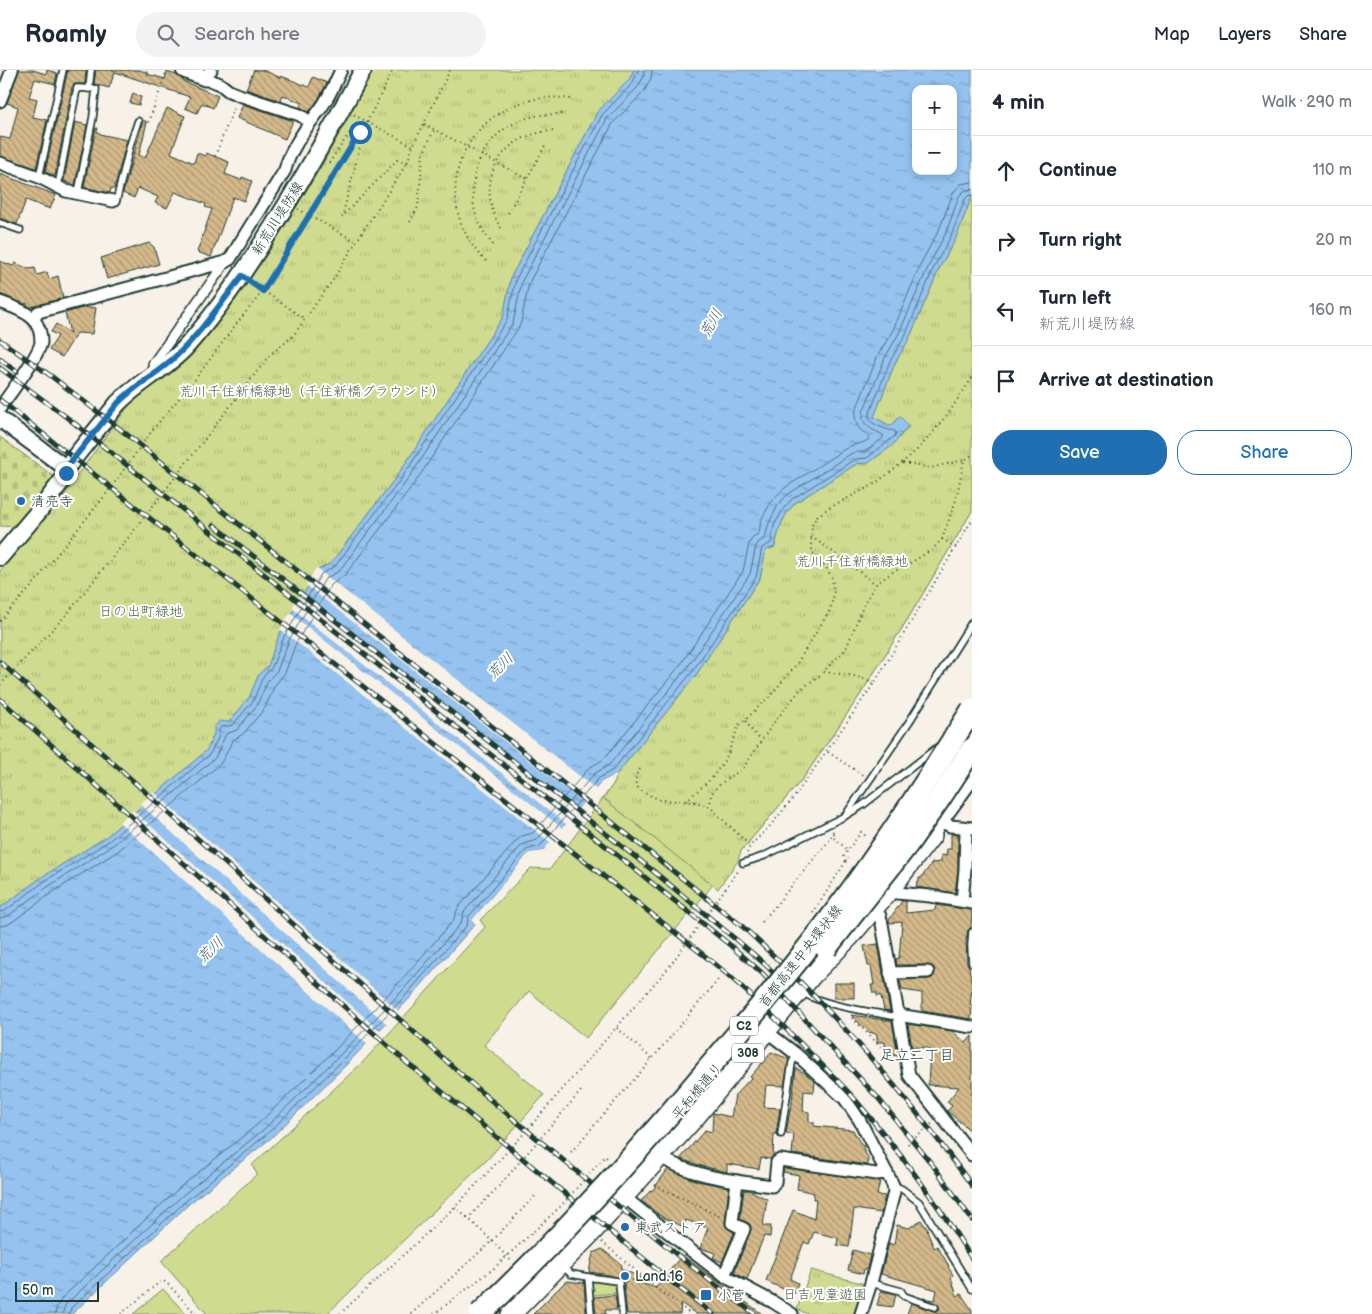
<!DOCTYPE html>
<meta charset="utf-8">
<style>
:root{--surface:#fff;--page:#f2f2f3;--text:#1f2937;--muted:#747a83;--line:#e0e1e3;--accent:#1f6fb2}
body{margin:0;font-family:"Balsamiq Sans","Klee One",sans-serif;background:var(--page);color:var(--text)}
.controls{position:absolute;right:15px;top:15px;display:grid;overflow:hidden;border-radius:10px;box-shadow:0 2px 8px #0003}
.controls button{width:45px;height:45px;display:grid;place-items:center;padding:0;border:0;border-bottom:1px solid var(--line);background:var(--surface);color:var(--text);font:25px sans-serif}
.scale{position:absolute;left:15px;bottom:12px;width:84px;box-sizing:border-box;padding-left:5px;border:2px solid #1f3d34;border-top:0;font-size:14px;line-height:18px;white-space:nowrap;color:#1f3d34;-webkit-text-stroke:4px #fff;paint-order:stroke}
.stop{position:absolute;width:15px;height:15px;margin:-11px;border:4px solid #1f6fb2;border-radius:50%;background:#fff}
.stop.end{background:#1f6fb2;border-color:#fff;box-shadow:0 1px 5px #0008}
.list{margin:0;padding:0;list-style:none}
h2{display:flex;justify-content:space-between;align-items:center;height:65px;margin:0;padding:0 20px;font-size:21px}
h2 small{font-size:16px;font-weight:400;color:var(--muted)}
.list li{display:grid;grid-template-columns:32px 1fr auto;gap:15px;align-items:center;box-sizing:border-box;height:70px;padding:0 20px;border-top:1px solid var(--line)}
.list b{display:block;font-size:19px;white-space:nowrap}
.list p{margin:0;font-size:16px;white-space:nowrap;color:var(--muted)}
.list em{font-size:16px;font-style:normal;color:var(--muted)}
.actions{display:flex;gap:10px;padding:15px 20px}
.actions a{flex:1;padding:11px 0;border:1px solid var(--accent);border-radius:20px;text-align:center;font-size:18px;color:var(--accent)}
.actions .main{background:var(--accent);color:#fff}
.icon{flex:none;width:28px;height:28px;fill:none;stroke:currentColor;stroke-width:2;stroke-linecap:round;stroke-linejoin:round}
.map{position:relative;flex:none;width:972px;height:1244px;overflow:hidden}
header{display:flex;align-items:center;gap:30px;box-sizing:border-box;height:70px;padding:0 25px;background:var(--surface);border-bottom:1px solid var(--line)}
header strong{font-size:24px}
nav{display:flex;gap:28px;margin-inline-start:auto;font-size:18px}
.search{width:350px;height:45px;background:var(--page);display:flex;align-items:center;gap:12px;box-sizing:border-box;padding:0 18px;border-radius:28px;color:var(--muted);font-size:19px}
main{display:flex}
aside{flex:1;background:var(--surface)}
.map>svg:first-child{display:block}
</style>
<header>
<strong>Roamly</strong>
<div class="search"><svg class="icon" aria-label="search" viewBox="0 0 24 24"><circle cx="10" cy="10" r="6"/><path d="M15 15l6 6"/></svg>Search here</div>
<nav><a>Map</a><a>Layers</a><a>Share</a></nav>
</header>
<main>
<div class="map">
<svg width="972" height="1244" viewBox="0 0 972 1244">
<defs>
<pattern id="cemetery-stones" width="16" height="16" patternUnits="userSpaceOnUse" patternTransform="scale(1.25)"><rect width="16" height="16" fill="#cfdb8e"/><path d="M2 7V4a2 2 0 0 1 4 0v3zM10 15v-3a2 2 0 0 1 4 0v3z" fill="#b1bd7b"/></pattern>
<pattern id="park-tufts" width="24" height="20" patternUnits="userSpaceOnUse" patternTransform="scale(1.25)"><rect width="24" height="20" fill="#cfdb8e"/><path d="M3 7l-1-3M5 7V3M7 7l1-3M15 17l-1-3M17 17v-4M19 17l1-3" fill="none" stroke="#b1bd7b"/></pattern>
<pattern id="water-ripples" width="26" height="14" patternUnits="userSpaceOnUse" patternTransform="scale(1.25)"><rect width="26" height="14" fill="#95c2ef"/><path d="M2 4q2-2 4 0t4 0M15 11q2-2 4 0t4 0" fill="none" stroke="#799fc2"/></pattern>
<pattern id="building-back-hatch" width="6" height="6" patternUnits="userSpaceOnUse" patternTransform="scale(1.25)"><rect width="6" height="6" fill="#d5b98a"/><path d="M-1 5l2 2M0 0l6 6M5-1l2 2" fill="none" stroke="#ac9872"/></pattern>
</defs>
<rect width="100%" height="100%" fill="#f7f1e8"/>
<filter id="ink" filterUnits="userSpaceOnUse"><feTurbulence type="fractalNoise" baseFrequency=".02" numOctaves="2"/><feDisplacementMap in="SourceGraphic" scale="10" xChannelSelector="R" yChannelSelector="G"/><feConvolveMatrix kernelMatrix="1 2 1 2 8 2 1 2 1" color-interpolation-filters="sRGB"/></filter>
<g filter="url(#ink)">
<!-- green -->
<g fill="#cfdb8e" stroke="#778c61">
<path d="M972,441L912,542L860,625L804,707L741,781L586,968L529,921L484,975L544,1025L487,1090L327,1244H207L161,1191L257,1104L252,1095L363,992L485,857L480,850L531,798L550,799L615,712Z"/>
<path d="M163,1219L186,1244H133Z"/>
</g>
<!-- cemetery -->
<path fill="url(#cemetery-stones)" stroke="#778c61" d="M0,367L56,408L18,457L0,456Z"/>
<!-- park -->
<g fill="url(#park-tufts)" stroke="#778c61">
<path d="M373,0H634L629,10L598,41L511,207L503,247L397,406L331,493L318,500L279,565L268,596L259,604L249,628L229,652L214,664L207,680L106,767L42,807L0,838V501L66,423L77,405L131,333L184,292L245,215L270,180L322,95Z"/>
<path d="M972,126V441L912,542L860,625L804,707L741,781L738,791L718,819L603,728L615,712L616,705L696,605L760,508L766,480L775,477C779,458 782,447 795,433L858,393L867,394L893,375L908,357H891L874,347L895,293L909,269L940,197L956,168Z"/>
<path d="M811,1200L865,1214L853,1244H807L797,1239Z"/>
<path d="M591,1209L617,1213L618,1223L592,1225Z"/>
</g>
<!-- water -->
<path fill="url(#water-ripples)" stroke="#668da4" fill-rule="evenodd" d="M634,0H972V126L956,168L940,197L909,269L895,293L874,347L891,356L900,346L908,356L893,375L867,394L858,393L795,433C782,447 779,458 775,477L766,480L760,508L696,605L616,705L602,711L543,781L529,783L472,850L475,854L410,928L347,994L271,1068L190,1133L72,1244H0V838L42,807L106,767L207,680L214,664V659L219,651L229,652L249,628L259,604L268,596L279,565L318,500L331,493L397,406L503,247L511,207L598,41L629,10ZM916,19H953V101H916Z"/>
<!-- pier -->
<g fill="#f7f1e8">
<path d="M316,498L596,719L603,711L616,705V708L604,713L544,783L531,786L475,850L477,853L475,854L472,850L529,783L543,781L550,772L280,559L290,543L562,758L566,754L292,538L302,521L578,739L583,733L306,515Z"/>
<path d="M154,722L400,942L388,955L140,734Z"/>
<path d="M133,740L381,962L368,975L119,752Z"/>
</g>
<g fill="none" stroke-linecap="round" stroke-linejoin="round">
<!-- shore -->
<g stroke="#4e727f" stroke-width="1">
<path d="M0,842L5,841L45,811L109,771L210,684L219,666V660L221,657L233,655L253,631L263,607L272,597L284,567L321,504L335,496L401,409L507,250L516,209L602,45L633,13L638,0"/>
<path d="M0,848L8,846L49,816L113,775L215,688L226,664L237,660L257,635L268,610L277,601L289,570L325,509L339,501L406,412L513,253L522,211L607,49L638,17L644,6V0"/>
<path d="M0,856L7,855L12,852L53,822L118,781L220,694L224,688L232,671L243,664L265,638L275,615L285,603L296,573L331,515L345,505L412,417L519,257L521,252L529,213L613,53L644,22L651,8L652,0"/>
<path d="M55,1244L57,1236L62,1228L178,1119L258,1054L334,981L396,916L453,851L458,838L516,771L522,766L533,763L589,698L604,689L681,594L743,501L749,474L753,467L759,463L761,450L773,429L786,417L848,377C856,373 862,375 869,369V366C858,360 853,352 856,340L878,285L893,260L923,189L939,160L953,123L961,114L972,112"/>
<path d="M63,1244L64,1238L66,1234L183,1125L263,1060L339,986L402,921L461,853L464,842L521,776L526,773L537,770L594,704L609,695L687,598L750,504L756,476L759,472L765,468L769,453L778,435L787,425L852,383L857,382H865L883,368V365C872,359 861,356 863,342L885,288L899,263L930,193L946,163L959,126L964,121L972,119"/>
<path d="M69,1244L71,1238L187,1130L267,1064L343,990L406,925L467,855L469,846L526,780L540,776L599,708L613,700L692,602L756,507L762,478L771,473L774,456L783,439L792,429L855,389L867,388L895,366L896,363L895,361C890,361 872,355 869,349C869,348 869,346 869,345L890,291L905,266L935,195L951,166L965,129L968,126L972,125"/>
</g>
</g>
<!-- building -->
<g fill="url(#building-back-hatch)" stroke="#1f3d34">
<path d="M19,0H33L46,4L47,0L57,3L55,14L35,9L29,27L37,29L33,47L47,50L36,98L0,86V67L10,69L18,37L7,33Z"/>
<path d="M68,0H86L85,12L84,14H74L72,17L55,106L45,102Z"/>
<path d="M96,0H138L147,2V4L165,9L167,2L176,5L183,10V11L218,26L213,38L202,33L197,43L185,38L190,27L115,2L109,18L94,14Z"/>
<path d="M254,0H263L281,8V6L309,17L313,7L327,13L318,30L309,42L300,37L302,33L283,25L281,31L246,19Z"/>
<path d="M133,23L141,27L139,35L130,33Z"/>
<path d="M243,34L293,51L285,69L237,48Z"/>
<path d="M167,38L185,46L171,83L194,93L197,83L205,86L206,83L229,92L225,104L241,110L242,107L252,111L244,131L233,127L211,187L197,182L212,139L205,137L206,134L175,122L167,138L155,133L158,127L138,118L134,128L123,123L143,50L147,52L139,85L145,88Z"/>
<path d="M75,52L87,55L75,115L64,111Z"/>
<path d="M96,58H98L97,62L100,64L127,70L114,119L111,118L110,123L84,117Z"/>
<path d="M0,104L56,125L50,139L26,130L17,154L0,148Z"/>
<path d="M149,173L154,177L159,194L107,209L101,188Z"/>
<path d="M0,191L13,196L15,193L29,199L35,198L37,205L47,202L49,209L58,206L63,228L31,237L27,235V233L25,234L0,224Z"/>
<path d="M86,237L96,238L92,264L77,263L62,287L49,280L58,266L51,262L56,254L70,263L65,243Z"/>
<path d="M951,764L958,765V799L955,823L916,817L917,812H919V808H921L932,793L941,792V785L946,786L947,779H951Z"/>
<path d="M902,831H906V843L935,840L936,835L972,840L971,858L968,860L966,870L967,893L969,897L972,917L970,935H972L971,949L922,941V923L902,920L900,910L929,909L932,908L935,902L934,898L928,895H897L896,889L899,888L902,852L890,853L889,850Z"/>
<path d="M878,874L883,904L890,941L884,940L881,926H877V923H873L871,915H874L871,896H868L864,876Z"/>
<rect x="834" y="913" width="20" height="15"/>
<path d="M851,945L892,951L898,986L891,985V981L885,980V972H877V964L868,962Z"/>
<path d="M908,954L952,961L966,973L972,966V1062L947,1041L952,1036L947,1032L959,1017L928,1015L930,982H929V978L912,977Z"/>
<path d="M771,982L789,989L784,1016L766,1015L764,1037L780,1038L776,1064H774L773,1086L770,1089L761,1088L759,1099L727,1094V1102L702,1096L680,1089L705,1060L712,1062L713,1043L731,1047L735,1025L751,1008L750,1007L762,993L763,994Z"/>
<path d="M796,998L806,1004L815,1012L814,1022L804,1021L803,1041L809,1042V1052H814V1056L853,1060L861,1075L864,1076L863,1079L868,1088V1095L792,1084L794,1065L786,1064L790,1039L791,1040Z"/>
<path d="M784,1098L880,1111L877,1125L885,1126L881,1143L854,1139L849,1177L837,1175L838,1168L814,1162L809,1174L804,1172L790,1209L798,1213L794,1224L766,1211L793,1140L814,1149L816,1129H813L814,1123L797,1119L799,1105L783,1102Z"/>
<path d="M668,1099L697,1111L729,1117L725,1153L726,1157L734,1163L722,1192L713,1188L715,1183L700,1178L708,1158L686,1150L684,1157L664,1148L641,1131L651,1120L652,1121Z"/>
<path d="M744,1120H749L767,1129L763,1156H771L770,1167L764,1166L747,1209L734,1203L751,1159L750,1154L740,1149Z"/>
<path d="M921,1150L928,1160L927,1161L934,1178L937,1176L949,1196L948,1197L953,1205L951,1207L957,1226L961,1224L972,1240V1244H907L911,1233L933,1241H938L940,1238L938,1234L923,1228L935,1230L937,1220L881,1204L889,1173L894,1175L897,1155L909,1158Z"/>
<path d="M602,1179L622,1195L621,1199L640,1207L639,1211L631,1210L656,1218L682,1185L762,1244H696L681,1233L680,1244H627L624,1216L626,1209L609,1205L589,1202L593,1183Z"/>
<path d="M853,1180L870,1185L867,1199H864L863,1204L848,1200Z"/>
<path d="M566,1211L584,1213L586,1244H533Z"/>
<path d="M881,1221L896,1224L893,1237L877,1235Z"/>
<path d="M615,1225L617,1240H605L606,1244H596L594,1227Z"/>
</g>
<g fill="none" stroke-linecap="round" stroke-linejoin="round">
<defs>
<g id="service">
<path d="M89,19L91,0"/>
<path d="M39,107L63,0"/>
<path d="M58,116L77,18L96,19L93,47L78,123"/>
<path d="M115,132H116L131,72L138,51"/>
<path d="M0,153L20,160"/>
<path d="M847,743L909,652L972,552"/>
<path d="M743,793L764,786L845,746L863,735L939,676"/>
<path d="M972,862L971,876L972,893"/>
<path d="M802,922C821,935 867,941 891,946L898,945"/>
<path d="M781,1064L792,993L796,984"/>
<path d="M893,1115L902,1119L919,1132L972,1219"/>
<path d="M563,1196L571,1204L588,1207"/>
<path d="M871,1213L901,1221L904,1226L935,1237"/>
<path d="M591,1244L588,1207L617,1211L619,1213L622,1244"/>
</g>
<path id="pedestrian" d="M155,303L153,294L220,200L225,192"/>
<g id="minor">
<path d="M211,0L205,8L220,14L229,21L239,25L300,45L310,52"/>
<path d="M0,31L12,0"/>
<path d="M0,93L39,107L66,121L113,131"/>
<path d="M0,232C10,236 27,241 34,250C39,256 41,264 41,272C40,284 8,326 0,338"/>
<path d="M34,249L38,242L46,240L225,192L230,189L285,100C290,78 308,56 321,38C329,27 335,13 341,0"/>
<path d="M943,752L950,756L972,758"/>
<path d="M891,818L897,823L930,826L972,833"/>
<path d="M962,831L965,799L966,758"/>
<path d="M873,839L880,846L882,854L909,1005L972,1085"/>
<path d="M890,903L928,902"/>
<path d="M898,945L972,957"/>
<path d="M766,961L796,984L845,1029L860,1051L893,1115L894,1122L871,1213L861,1244"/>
<path d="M659,1086C694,1108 732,1110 772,1116L775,1112L777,1092L780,1090L876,1104L887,1103"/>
<path d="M623,1126L689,1179L724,1206L744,1159L732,1153L737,1111"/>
<path d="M724,1206L773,1232L792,1244"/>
</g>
<g id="tertiary">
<path d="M184,0L205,8"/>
<path d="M0,349L66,398"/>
</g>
<path id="secondary" d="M0,487L39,441L64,408L66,398L118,333C139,312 165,299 185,278C216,243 243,204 268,164C302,111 333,56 363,0"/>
<g id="primary">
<path d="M950,693L972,661"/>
<path d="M511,1244L591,1163L696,1046L785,938L812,905L850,866L891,818L932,765"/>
</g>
<path id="motorway" d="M919,775L972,702"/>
</defs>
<!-- service casing -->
<use href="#service" stroke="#1f3d34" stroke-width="9"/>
<!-- pedestrian casing -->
<use href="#pedestrian" stroke="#1f3d34" stroke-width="12"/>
<!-- minor casing -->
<use href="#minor" stroke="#1f3d34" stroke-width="15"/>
<!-- tertiary casing -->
<use href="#tertiary" stroke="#1f3d34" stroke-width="19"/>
<!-- secondary casing -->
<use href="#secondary" stroke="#1f3d34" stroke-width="20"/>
<!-- primary casing -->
<use href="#primary" stroke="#1f3d34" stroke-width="22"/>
<!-- motorway casing -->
<use href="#motorway" stroke="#1f3d34" stroke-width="25"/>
<!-- path -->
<g stroke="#1f3d34" stroke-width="2" stroke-dasharray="1 4" stroke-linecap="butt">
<path d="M354,45L413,76"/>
<path d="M145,53L148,54L167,0"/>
<path d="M366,54L342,147L397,90L407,93"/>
<path d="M424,54L527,109"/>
<path d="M215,86L235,35"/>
<path d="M329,93L353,58L360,62"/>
<path d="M298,139L355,171"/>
<path d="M508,143L546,74"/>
<path d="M410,152L418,137L423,84L434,60"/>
<path d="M501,158C472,112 501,62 555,61"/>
<path d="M493,175C486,166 480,157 476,145C465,107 483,65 521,50C534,45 548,44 562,44"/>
<path d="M486,191C474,180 467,168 461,153C436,81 499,17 571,29"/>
<path d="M252,213L305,249"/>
<path d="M903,393L930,398L964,390"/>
<path d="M811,467C834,481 854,499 876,514"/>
<path d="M942,469L956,477"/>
<path d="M0,551L32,516L56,486L107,423L154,358L193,312L234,257L263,221L367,52L393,0"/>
<path d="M824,602L850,605L875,612"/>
<path d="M0,615L67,544L132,463L269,286L293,266L305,249L333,210L356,172L407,93L413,76L450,0"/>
<path d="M746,651L752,661L761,670"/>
<path d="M828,682L864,706"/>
<path d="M640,699C636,704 635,709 636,716L643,722L660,730L696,732L710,737L750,776"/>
<path d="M686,731L712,708L726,688L739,655L745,650L771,625L796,595L830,540L834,524L832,508L826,497L813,483L811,475L812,455L817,446L832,436L873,415L896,398L918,379L930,366L950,341L972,308"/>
<path d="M710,737L711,724L717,717L729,707L742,700L772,655L800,620L820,605L846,579L861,541L873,518L876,514L891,503L907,495L933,479L942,469L956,430L964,390L972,385"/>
<path d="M834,763V768L848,780L861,762L868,768"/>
<path d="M747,783L750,776L771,755L795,726L875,612L972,450"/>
<path d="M846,791L844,789V786L848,780"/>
<path d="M813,843L848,788"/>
<path d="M762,852L831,768L833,761"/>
<path d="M852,948L895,991"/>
<path d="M617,958L652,989"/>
<path d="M908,1074L934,1052"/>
<path d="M571,1082L652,989L718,910"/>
<path d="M655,1115L721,1147"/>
<path d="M455,1137L466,1147L471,1145L499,1116L581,1021"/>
<path d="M467,1147L492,1171L511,1191"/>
<path d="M602,1172L655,1217L691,1244"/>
<path d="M121,1244L161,1211L166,1212L196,1244"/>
<path d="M340,1244L457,1135L520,1068L669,897L738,801"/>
<path d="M411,1244L492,1171L535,1126"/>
<path d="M434,1244L493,1199L561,1136L605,1086L609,1090"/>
</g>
<!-- service -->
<use href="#service" stroke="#fff" stroke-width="5.5"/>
<!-- pedestrian -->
<use href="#pedestrian" stroke="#fff" stroke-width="9"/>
<!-- minor -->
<use href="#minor" stroke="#fff" stroke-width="11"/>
<!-- tertiary -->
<use href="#tertiary" stroke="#fff" stroke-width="15"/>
<!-- secondary -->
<use href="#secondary" stroke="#fff" stroke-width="16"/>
<!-- primary -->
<use href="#primary" stroke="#fff" stroke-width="19"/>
<!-- motorway -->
<use href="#motorway" stroke="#fff" stroke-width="21"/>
<defs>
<g id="rail">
<path d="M0,270L51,306L120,359L743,857C814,922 879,993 938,1070C949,1085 961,1100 972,1116"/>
<path d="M0,289L17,302"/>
<path d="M0,298L69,349L730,875L762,903L878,1028L935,1098L972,1150"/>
<path d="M0,330L715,894C743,917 768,941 793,966C813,986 833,1005 852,1026C896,1077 937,1132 972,1189"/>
<path d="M214,455L652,800L752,883L768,897L779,909"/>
<path d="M0,592L481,1022L681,1188L726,1223L755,1244"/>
<path d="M0,629L406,992L673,1213L713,1244"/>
</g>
</defs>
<!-- rail casing -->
<use href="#rail" stroke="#1f3d34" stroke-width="5"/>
<!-- rail -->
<use href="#rail" stroke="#fff" stroke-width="3" stroke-dasharray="9" stroke-linecap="butt"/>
<defs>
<g id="motorway-bridge">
<path d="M826,878L907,775L940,728L972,679"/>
<path d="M480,1244C563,1166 639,1081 712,994C753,945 795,896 833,845C883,779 928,709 972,640"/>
</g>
</defs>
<!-- motorway-bridge casing -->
<use href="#motorway-bridge" stroke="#1f3d34" stroke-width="25" stroke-linecap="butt"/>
<!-- motorway-bridge -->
<use href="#motorway-bridge" stroke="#fff" stroke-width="21"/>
</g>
</g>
<g fill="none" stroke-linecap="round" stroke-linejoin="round" filter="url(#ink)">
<!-- route -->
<path stroke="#1f6fb2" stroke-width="6" d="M66,403V398L118,333C135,315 157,304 175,287C199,265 221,233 242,206L263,221L360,62"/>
</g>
<!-- markers -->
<g fill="#1f6fb2" stroke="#fff" stroke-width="2">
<circle cx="21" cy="431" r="5"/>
<circle cx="625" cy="1157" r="5"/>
<circle cx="625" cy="1206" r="5"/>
<rect x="700" y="1219" width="12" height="12" rx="2.5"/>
</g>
<g text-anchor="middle" stroke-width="4" stroke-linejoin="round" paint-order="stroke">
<!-- shield labels -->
<g fill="#fff" stroke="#627771" stroke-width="1">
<rect x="730" y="946.5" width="28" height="19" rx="4"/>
<rect x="732" y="973.5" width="32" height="19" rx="4"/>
</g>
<g font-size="12" font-weight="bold" fill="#1f3d34">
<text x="744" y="960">C2</text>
<text x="748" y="987">308</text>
</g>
<!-- street labels -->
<g font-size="14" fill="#1f3d34" stroke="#fff">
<text transform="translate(277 148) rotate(-58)" y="5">新荒川堤防線</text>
<text transform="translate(800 886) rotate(-52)" y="5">首都高速中央環状線</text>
<text transform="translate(697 1021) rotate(-50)" y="5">平和橋通り</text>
</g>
<!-- park labels -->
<g font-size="14" fill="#4b644a" stroke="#fff">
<text x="312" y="326">荒川千住新橋緑地（千住新橋グラウンド）</text>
<text x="852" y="496">荒川千住新橋緑地</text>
<text x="141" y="546">日の出町緑地</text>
<text x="825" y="1229">日吉児童遊園</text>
</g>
<!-- poi labels -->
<g font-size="14" fill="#1f3d34" stroke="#fff" text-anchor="start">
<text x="31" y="436">清亮寺</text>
<text x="635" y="1162">東武ストア</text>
<text x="635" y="1211">Land.16</text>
<text x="717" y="1230">小菅</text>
</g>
<!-- water labels -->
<g font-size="15" font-style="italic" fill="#3c5e63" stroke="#fff">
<text transform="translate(711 253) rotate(-60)" y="5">荒川</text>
<text transform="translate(500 596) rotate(-44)" y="5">荒川</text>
<text transform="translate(210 880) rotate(-44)" y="5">荒川</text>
</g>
<!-- neighbourhood labels -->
<g font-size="15" fill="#1f3d34" stroke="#fff">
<text x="917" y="990">足立二丁目</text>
</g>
</g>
</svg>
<div class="controls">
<button>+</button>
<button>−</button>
</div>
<div class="scale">50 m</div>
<div class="stop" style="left:360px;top:62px"></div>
<div class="stop end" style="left:66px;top:403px"></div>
</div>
<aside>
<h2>4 min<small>Walk · 290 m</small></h2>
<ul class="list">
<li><svg class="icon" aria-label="ahead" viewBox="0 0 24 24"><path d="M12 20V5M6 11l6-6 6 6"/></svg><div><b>Continue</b></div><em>110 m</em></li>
<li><svg class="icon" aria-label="right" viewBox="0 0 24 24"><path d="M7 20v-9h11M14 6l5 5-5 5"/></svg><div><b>Turn right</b></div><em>20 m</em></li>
<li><svg class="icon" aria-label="left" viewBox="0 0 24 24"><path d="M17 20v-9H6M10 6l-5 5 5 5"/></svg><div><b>Turn left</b><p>新荒川堤防線</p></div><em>160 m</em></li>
<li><svg class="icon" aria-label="arrive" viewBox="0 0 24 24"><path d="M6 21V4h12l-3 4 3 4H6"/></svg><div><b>Arrive at destination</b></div></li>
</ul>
<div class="actions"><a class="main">Save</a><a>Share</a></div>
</aside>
</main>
